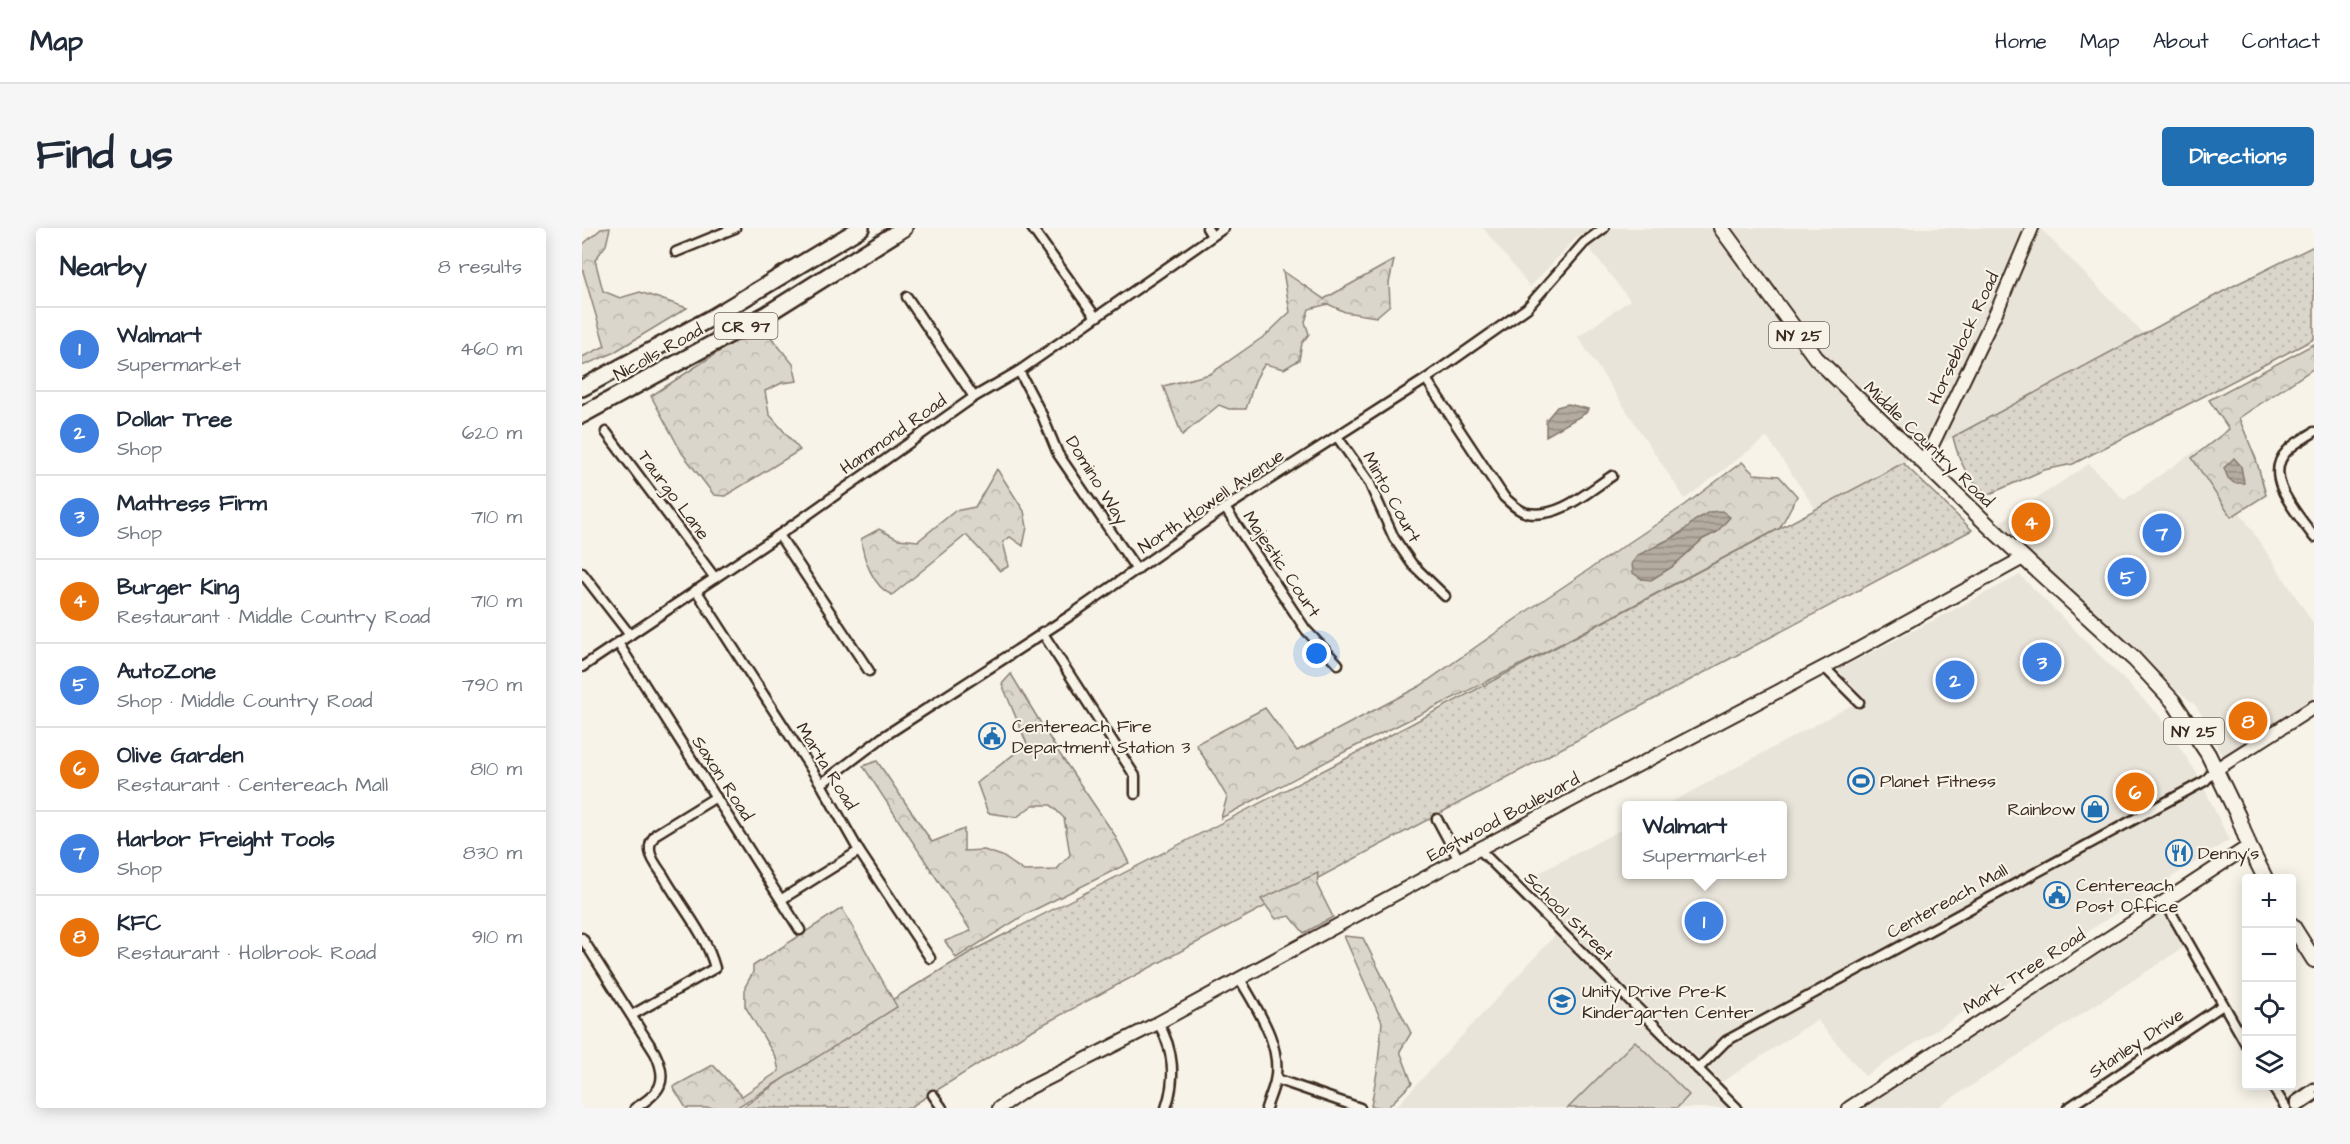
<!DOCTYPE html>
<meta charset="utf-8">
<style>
:root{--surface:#fff;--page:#f6f6f7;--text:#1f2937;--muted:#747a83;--line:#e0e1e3;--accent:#1f6fb2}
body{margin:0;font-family:"Architects Daughter",sans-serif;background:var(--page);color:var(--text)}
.controls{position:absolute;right:18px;bottom:18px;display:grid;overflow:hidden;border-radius:6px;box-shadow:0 3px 15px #0003}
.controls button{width:54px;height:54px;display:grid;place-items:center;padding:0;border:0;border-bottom:2px solid var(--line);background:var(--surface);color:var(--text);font:30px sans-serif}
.you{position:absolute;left:735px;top:426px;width:21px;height:21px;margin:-15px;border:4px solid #fff;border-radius:50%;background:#1a73e8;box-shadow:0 0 0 9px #1a73e833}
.badge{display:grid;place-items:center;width:39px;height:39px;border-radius:50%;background:var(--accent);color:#fff;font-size:20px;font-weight:700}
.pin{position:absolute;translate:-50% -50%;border:3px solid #fff;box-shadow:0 2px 6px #0006}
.popup{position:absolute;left:1040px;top:573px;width:165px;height:78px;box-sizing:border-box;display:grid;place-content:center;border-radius:6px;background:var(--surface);filter:drop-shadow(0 2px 4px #0005);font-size:20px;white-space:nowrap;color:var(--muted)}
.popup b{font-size:22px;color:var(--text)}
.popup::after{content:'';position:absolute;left:50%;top:100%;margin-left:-12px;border:12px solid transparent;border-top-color:var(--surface)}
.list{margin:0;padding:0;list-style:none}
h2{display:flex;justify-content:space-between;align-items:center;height:78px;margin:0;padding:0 24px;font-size:26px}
h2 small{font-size:20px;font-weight:400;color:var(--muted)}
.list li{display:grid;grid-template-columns:39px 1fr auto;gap:18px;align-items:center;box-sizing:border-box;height:84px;padding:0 24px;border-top:2px solid var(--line)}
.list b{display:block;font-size:22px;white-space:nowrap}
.list p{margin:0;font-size:20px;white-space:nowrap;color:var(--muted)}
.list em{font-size:20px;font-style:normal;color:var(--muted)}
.icon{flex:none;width:33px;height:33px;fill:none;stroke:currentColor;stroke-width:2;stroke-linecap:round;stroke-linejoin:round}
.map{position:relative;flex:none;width:1732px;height:880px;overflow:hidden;border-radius:6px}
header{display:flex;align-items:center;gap:36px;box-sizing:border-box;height:84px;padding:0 30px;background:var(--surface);border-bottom:2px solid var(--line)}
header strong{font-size:28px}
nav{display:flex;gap:33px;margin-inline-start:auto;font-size:21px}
.intro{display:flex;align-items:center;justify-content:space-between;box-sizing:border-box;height:144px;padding:0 36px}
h1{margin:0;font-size:42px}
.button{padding:15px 27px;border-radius:6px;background:var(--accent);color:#fff;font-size:21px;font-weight:700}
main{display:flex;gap:36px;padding:0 36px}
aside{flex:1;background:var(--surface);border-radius:6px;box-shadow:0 3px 15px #0003}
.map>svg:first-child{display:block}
</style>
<header>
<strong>Map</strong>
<nav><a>Home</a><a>Map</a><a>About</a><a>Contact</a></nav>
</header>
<div class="intro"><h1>Find us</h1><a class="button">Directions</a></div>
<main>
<aside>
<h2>Nearby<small>8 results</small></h2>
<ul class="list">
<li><span class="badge" style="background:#3f7fe0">1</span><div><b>Walmart</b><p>Supermarket</p></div><em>460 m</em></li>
<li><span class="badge" style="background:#3f7fe0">2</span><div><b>Dollar Tree</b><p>Shop</p></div><em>620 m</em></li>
<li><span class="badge" style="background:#3f7fe0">3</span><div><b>Mattress Firm</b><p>Shop</p></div><em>710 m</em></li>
<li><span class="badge" style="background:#e8710a">4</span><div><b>Burger King</b><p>Restaurant · Middle Country Road</p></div><em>710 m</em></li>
<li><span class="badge" style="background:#3f7fe0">5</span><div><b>AutoZone</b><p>Shop · Middle Country Road</p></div><em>790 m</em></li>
<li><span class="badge" style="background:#e8710a">6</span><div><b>Olive Garden</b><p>Restaurant · Centereach Mall</p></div><em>810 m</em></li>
<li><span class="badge" style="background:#3f7fe0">7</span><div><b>Harbor Freight Tools</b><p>Shop</p></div><em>830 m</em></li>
<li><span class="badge" style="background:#e8710a">8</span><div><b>KFC</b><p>Restaurant · Holbrook Road</p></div><em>910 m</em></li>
</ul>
</aside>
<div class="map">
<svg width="1732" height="880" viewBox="0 0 1732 880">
<defs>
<pattern id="grass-dots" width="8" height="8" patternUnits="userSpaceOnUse" patternTransform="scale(1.5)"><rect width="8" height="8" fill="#dbd6cb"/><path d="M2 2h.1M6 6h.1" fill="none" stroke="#bdb8ae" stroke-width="1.8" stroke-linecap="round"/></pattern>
<pattern id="forest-crowns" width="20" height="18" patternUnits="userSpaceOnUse" patternTransform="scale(1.5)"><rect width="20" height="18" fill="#dbd6cb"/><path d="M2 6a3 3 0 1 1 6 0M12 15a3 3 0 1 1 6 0" fill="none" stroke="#bdb8ae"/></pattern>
<pattern id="water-rules" width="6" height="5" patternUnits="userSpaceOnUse" patternTransform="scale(1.5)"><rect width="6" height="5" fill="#b4aca0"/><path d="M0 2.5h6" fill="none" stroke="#948c82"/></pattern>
</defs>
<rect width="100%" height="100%" fill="#f7f3e8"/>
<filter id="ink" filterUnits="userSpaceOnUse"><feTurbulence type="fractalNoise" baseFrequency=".0167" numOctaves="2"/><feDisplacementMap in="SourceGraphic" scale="12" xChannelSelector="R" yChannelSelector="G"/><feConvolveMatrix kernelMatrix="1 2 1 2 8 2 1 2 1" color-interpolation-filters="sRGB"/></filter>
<g filter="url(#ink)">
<!-- built -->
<g fill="#e9e4d9">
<path d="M901,0H1458L1563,107L1234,282L1185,209L1103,271L996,109L1048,72L997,7L948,59Z"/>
<path d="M1616,221L1732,396V478L1648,532L1637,523L1620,487L1613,477L1500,384L1409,300L1507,236L1542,272Z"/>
<path d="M1438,347L1576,486L1616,547L1647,612L1283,848L1235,792L1140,854L940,654L1044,599V646H1200V578L1084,577L1283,470L1256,442Z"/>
<path d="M1589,669L1610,714L1355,880H1267Z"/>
<path d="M978,702L1155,880H813Z"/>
</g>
<!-- grass -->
<g fill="url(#grass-dots)" stroke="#8b8074" stroke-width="1.5">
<path d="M1732,18V111L1491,236L1462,242L1405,267C1385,250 1377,234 1371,209L1653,57Z"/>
<path d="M1321,235L1390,302L445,805L327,880H160L316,768L392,722L752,537Z"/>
</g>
<!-- forest -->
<g fill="url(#forest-crowns)" stroke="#8b8074" stroke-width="1.5" fill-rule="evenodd">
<path d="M28,0L24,17L13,32L21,63L38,70L58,64L105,80L29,126L0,138V129L23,118L0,40V17L19,1Z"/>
<path d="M812,32L807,55L808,77L794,89L763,84L746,76L727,81L723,94L727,106L720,115L717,132L702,141L683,136C670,153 671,162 664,181H647L637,177L600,207L581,158L628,146L684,107L708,84L701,43L742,71Z"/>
<path d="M191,94L189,109L211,136L215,153L200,155L183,163L187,186L218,222L143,268L132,267L100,225L69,168L179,96Z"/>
<path d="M1732,116V140L1657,190L1674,231L1684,267L1649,289L1610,230L1647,201L1627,172Z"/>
<path d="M1160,234L1172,246L1197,248L1215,268L1198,300L952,430L766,522L639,590L645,569L614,516L683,480L715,523L838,458L945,383L1103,277ZM1104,301L1135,304L1121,311L1090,339L1070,351H1060L1077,316L1088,311Z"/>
<path d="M415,241L442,283L445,299L441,318L428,309L421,314L427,338L418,343L384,307L310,367C291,359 281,330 279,311L297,301L316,311L336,313L373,283L393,279Z"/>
<path d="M429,446L475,522L532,606L547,635L444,686L374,730L363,713L389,703L281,538L295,533L350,614L382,601V623L402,622L420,628L442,643L474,642L488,627L482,590L469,577H451L435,589L406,585L395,555L445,516L420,456Z"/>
<path d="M736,645L735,657L751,689L722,705L708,688L694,691L679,671Z"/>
<path d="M260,680L315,779L154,880H104L91,859L131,837L160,868L197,843L194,830L163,778V759L171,744V738Z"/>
<path d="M762,708L781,710L829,805L818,823L830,855L805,880L789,878L795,844L800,794Z"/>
</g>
<!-- garden -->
<path fill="#dbd6cb" stroke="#8b8074" stroke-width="1.5" d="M1053,813L1107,867L1095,880H986Z"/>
<!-- water -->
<g fill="url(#water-rules)" stroke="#84786c" stroke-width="1.5">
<path d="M986,176L1006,181L1004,185L964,208V192L975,179Z"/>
<path d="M1652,230L1659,238L1662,255H1652L1646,250L1642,240Z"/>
<path d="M1140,283L1148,289L1135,304L1121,311L1090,339L1069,352L1060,351L1051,345L1050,335L1056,327L1098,306L1112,293L1127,284Z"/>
</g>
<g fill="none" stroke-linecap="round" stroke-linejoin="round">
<defs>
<g id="street">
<path d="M450,0L513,88"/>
<path d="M625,0L630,8"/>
<path d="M94,24L153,0"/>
<path d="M325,69L392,169"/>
<path d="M437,143L460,187L476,226L555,342"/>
<path d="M844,151L922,269C929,275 936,283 945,285C977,291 1005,264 1030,248"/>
<path d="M24,204L133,350"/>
<path d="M1732,204C1723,210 1712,215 1705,223C1679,249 1717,287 1732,309"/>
<path d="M756,210L787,254L812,310L830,336L863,368"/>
<path d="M643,280L724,402L756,436"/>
<path d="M197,307L287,443"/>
<path d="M0,345L48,407"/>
<path d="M114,362L239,556L277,623L348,730"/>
<path d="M460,404L553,548V566"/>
<path d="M36,415L218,702"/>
<path d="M0,439L197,307L392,169L437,143L642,0"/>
<path d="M1242,439L1277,474"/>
<path d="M239,556L301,509L486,389L643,280L844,151L945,80L1002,15L1022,0"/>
<path d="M855,591L877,632"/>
<path d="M898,622L1155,880"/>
<path d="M200,671L277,623"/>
<path d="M1583,674L1664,816"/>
<path d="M0,710L73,825C87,854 78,865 53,880"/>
<path d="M658,751C674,780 701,817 693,853C691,862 687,871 684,880"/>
<path d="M50,787L133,740C124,706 98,677 81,647C76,640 69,631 68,623C67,615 70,612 74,606L134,569"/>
<path d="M576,795C592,821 594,851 584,880"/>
<path d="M1116,841L1144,813L1623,553L1633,542"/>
<path d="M694,851L778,880"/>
<path d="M1690,858L1704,880"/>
<path d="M1732,860L1713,873V877L1717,878L1732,868"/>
<path d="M351,867L360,880"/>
<path d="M1486,880L1641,777"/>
</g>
<g id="secondary">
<path d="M1342,234L1417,78L1450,0"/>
<path d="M1633,542L1732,479"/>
<path d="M417,880L445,861L576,795L874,633L1269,425L1441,330"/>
<path d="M1267,880L1667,618"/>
</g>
<g id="primary">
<path d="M1139,0L1234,130L1409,300L1552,431L1591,473L1626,526L1656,588L1667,618L1683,650"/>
<path d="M1710,697L1732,732"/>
</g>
<g id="highway">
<path d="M0,160L131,89L279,0"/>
<path d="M0,187L185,86L322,0"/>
</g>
</defs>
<!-- street casing -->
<use href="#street" stroke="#3b2a1e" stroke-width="13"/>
<!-- secondary casing -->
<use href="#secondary" stroke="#3b2a1e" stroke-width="16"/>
<!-- primary casing -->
<use href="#primary" stroke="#3b2a1e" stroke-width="18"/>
<!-- highway casing -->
<use href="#highway" stroke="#3b2a1e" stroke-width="20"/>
<!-- street -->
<use href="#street" stroke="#f7f3e8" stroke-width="8"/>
<!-- secondary -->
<use href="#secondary" stroke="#f7f3e8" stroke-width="12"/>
<!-- primary -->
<use href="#primary" stroke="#f7f3e8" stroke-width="14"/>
<!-- highway -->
<use href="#highway" stroke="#f7f3e8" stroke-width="15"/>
</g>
</g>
<!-- icons -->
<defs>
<symbol id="civic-ring" viewBox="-11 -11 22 22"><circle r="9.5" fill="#f7f3e8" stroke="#1f6fb2" stroke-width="1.5"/><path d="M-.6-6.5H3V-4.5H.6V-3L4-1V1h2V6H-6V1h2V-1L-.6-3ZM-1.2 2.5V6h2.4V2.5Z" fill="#1f6fb2"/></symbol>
<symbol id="stadium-ring" viewBox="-11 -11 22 22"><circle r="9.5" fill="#f7f3e8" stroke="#1f6fb2" stroke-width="1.5"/><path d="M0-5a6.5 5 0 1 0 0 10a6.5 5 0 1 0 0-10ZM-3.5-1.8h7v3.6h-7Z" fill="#1f6fb2"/></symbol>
<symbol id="shop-ring" viewBox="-11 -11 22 22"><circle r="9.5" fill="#f7f3e8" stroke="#1f6fb2" stroke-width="1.5"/><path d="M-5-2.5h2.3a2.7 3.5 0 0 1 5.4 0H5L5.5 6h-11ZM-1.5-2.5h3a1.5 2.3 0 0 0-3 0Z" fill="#1f6fb2"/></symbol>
<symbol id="restaurant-ring" viewBox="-11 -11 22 22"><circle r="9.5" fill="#f7f3e8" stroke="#1f6fb2" stroke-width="1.5"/><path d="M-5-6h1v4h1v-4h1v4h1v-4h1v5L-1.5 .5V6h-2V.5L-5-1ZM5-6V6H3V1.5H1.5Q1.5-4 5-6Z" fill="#1f6fb2"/></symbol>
<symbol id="school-ring" viewBox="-11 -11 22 22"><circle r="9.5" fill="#f7f3e8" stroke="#1f6fb2" stroke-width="1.5"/><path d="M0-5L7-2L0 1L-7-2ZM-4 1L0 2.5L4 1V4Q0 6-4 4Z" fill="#1f6fb2"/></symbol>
</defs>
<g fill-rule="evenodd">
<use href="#civic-ring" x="395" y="493" width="30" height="30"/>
<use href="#stadium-ring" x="1264" y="538" width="30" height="30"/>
<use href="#shop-ring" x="1498" y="566" width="30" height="30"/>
<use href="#restaurant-ring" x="1582" y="610" width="30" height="30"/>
<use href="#civic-ring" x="1460" y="652" width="30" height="30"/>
<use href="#school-ring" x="965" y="758" width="30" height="30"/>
</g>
<g text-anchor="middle" stroke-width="4.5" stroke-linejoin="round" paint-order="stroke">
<!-- shield labels -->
<g fill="#f7f3e8" stroke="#73665b" stroke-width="1.5">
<rect x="132.5" y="85" width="63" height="26" rx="4.5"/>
<rect x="1187" y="94" width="60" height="26" rx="4.5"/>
<rect x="1582" y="490" width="60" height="26" rx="4.5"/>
</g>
<g font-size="16" font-weight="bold" fill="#3b2a1e">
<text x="164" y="104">CR 97</text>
<text x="1217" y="113">NY 25</text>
<text x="1612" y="509">NY 25</text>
</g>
<!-- street labels -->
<g font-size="18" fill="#3b2a1e" stroke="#f7f3e8">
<text transform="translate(1381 110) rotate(-65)" y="6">Horseblock Road</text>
<text transform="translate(76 124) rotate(-29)" y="6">Nicolls Road</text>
<text transform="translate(311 206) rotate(-35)" y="6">Hammond Road</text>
<text transform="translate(1347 216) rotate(44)" y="6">Middle Country Road</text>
<text transform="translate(515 252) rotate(58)" y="6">Domino Way</text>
<text transform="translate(92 267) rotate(53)" y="6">Taurgo Lane</text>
<text transform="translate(810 269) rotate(61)" y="6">Minto Court</text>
<text transform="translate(629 273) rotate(-34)" y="6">North Howell Avenue</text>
<text transform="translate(700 336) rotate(56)" y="6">Majestic Court</text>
<text transform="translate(245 538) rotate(58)" y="6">Marta Road</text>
<text transform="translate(141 550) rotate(57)" y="6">Saxon Road</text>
<text transform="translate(921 589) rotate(-28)" y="6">Eastwood Boulevard</text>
<text transform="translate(1365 673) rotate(-29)" y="6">Centereach Mall</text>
<text transform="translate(987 688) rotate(45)" y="6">School Street</text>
<text transform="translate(1442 743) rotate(-33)" y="6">Mark Tree Road</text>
<text transform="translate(1554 815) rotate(-34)" y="6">Stanley Drive</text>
</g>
<!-- poi labels -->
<g font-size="18" fill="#3b2a1e" stroke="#f7f3e8" text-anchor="start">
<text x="430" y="504">Centereach Fire<tspan x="430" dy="21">Department Station 3</tspan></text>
<text x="1298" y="559">Planet Fitness</text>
<text x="1494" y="587" text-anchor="end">Rainbow</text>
<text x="1616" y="631">Denny's</text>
<text x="1494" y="663">Centereach<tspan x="1494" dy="21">Post Office</tspan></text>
<text x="1000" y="769">Unity Drive Pre-K<tspan x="1000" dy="21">Kindergarten Center</tspan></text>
</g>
</g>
</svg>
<div class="controls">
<button>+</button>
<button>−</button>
<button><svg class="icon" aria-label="locate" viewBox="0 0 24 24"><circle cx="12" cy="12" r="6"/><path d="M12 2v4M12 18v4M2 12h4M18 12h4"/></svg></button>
<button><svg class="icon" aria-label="layers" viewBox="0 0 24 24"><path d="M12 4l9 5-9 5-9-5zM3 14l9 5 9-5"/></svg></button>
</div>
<div class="you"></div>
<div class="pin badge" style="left:1122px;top:693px;background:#3f7fe0">1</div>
<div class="popup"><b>Walmart</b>Supermarket</div>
<div class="pin badge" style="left:1373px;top:452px;background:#3f7fe0">2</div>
<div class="pin badge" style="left:1460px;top:434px;background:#3f7fe0">3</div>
<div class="pin badge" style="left:1449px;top:294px;background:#e8710a">4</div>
<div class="pin badge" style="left:1545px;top:349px;background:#3f7fe0">5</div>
<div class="pin badge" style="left:1553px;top:564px;background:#e8710a">6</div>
<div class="pin badge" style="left:1580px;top:305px;background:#3f7fe0">7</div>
<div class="pin badge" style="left:1666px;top:493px;background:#e8710a">8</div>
</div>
</main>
